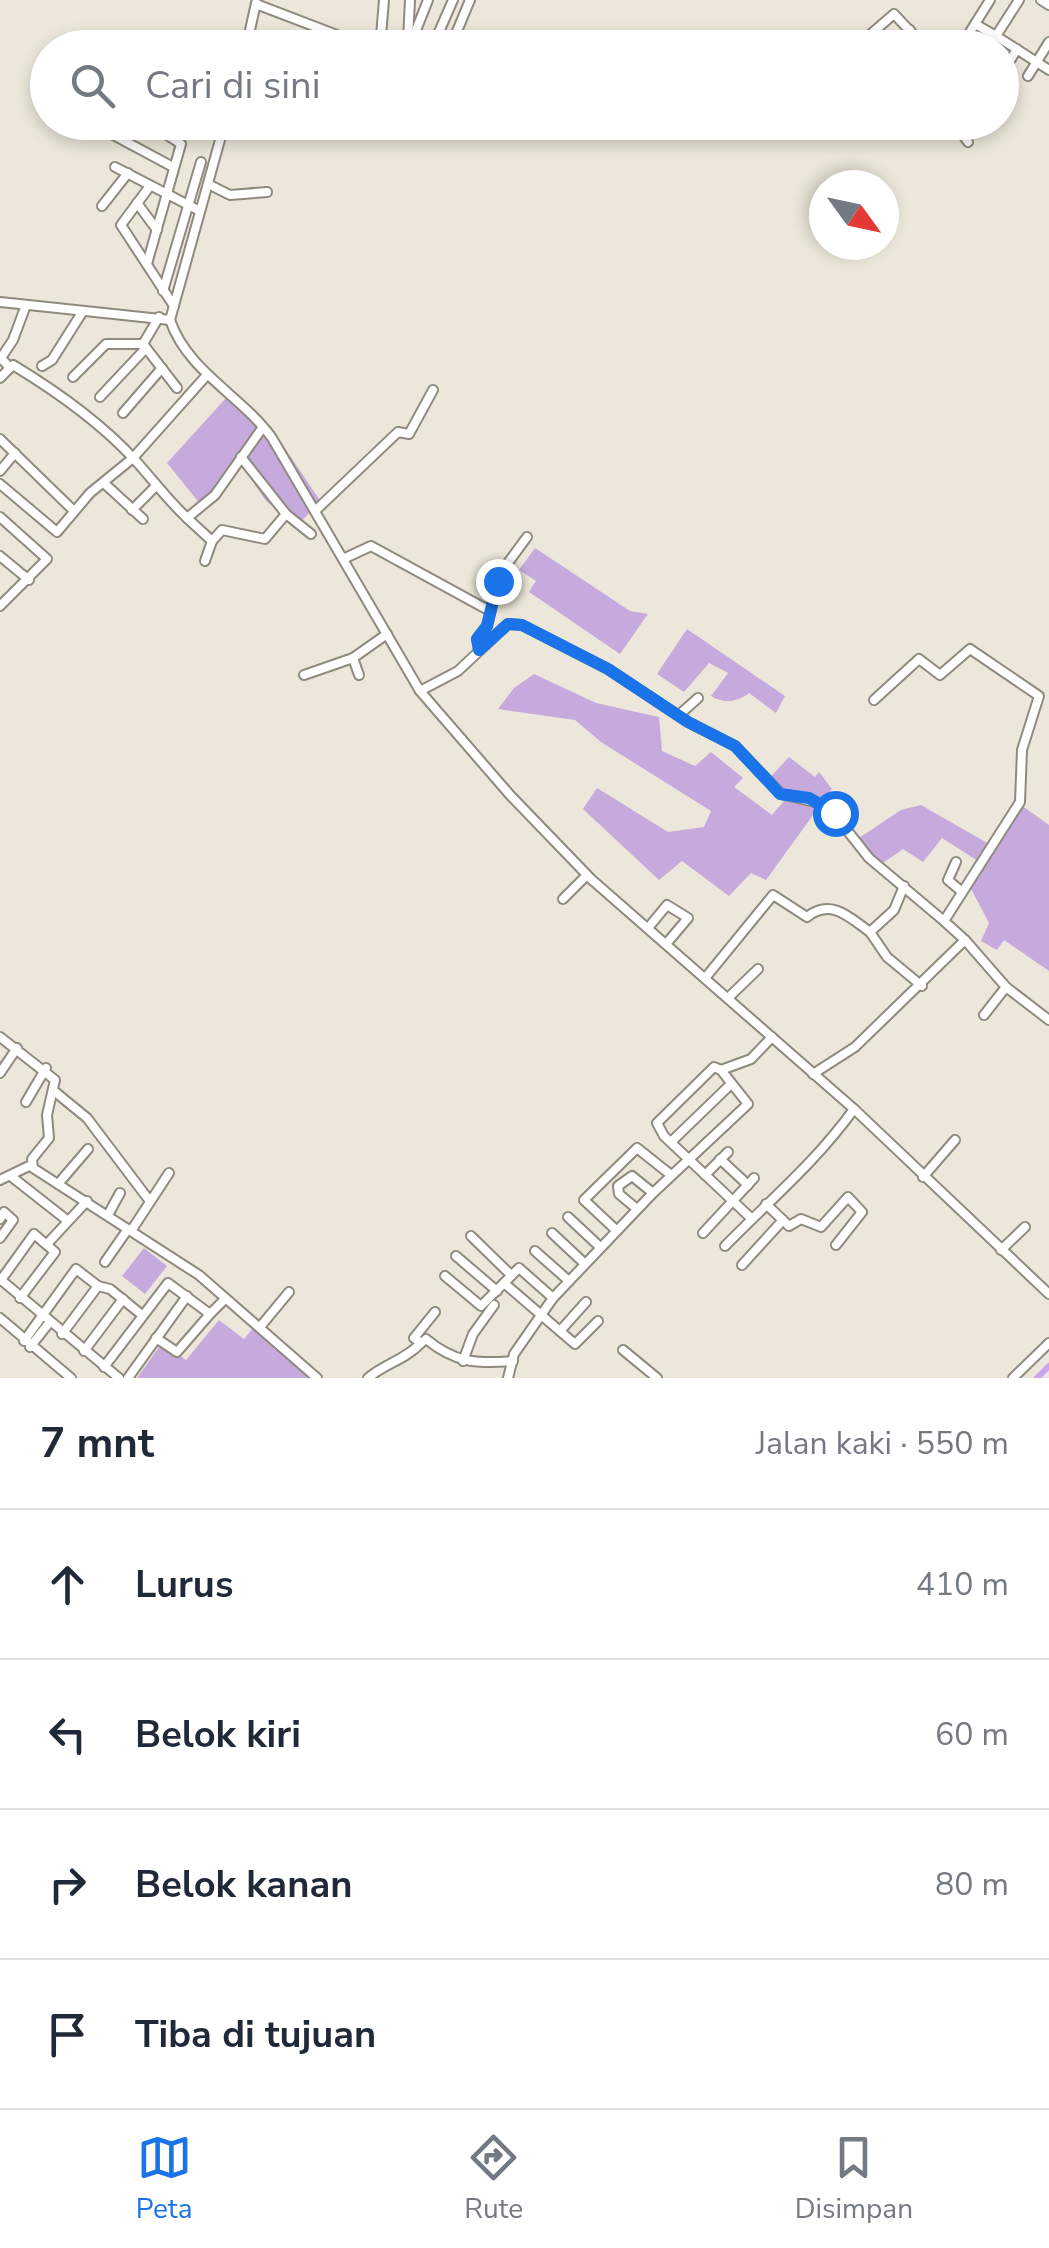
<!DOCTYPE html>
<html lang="id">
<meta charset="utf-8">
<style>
:root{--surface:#fff;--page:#f6f6f7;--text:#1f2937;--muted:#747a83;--line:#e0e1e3;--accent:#1a73e8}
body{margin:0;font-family:"Nunito Sans",sans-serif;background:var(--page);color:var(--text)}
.compass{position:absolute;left:809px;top:170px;width:90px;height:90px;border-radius:50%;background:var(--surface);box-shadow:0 5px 15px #0003;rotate:123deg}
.stop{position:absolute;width:30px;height:30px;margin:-22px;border:8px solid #1a73e8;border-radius:50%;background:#fff}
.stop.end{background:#1a73e8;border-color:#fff;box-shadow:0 2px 10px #0008}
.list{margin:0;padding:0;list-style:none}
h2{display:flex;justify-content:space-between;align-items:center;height:130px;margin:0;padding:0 40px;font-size:42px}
h2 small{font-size:32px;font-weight:400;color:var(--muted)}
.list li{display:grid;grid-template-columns:65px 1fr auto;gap:30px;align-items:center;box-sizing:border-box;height:150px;padding:0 40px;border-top:2px solid var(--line)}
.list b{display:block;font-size:38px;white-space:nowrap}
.list em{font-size:32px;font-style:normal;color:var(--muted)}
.icon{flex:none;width:55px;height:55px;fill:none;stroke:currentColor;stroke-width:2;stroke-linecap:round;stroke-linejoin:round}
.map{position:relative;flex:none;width:1049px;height:1378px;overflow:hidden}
.search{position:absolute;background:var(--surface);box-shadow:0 5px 15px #0003;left:30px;right:30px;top:30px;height:110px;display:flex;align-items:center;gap:25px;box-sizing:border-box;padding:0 35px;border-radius:55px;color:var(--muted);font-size:38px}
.sheet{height:730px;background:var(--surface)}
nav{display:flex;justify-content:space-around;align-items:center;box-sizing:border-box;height:140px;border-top:2px solid var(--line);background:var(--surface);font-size:28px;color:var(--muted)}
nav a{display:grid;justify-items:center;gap:5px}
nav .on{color:var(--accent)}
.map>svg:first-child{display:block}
</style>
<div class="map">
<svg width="1049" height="1378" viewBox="0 0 1049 1378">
<rect width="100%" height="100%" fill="#ece7da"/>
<!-- green -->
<g fill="#c6aade">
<path d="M226,398L270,426L321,502L297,525L266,501L240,463L201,505L167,463Z"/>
<path d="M535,548L630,611L648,614L620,654L529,592L536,581L519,570Z"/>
<path d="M687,629L785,696L776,713L749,693C738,702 723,704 711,696L728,673L709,663L684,692L657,674Z"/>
<path d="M534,674L596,703L659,717L662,751L695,766L711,752L743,778L734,787L772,815L784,801L765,783L789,757L815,777L819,772L832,789L766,880L751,873L729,896L682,861L659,880L583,809L597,788L668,832L704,827L711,811L601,742L575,720L498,709L514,688Z"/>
<path d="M921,805L996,848L1021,805L1049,825V971L1004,940L997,950L981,941L989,923L969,885L981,863L942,838L923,862L903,849L877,867L853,842L901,810Z"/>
<path d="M144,1248L167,1266L145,1294L122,1276Z"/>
<path d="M219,1320L244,1339L254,1327L311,1378H137L162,1343L186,1360Z"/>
</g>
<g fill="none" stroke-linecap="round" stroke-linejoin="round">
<!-- canal -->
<path stroke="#cda3f1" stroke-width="6" d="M1037,1378L1049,1366"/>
<defs>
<g id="minor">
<path d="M990,0L975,24L996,36L1019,0"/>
<path d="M1041,0L1049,5"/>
<path d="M256,4L371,48"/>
<path d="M408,40L410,0"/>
<path d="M858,45L894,14L926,48"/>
<path d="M246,48L256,3"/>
<path d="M380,48L384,0"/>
<path d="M409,48L428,0"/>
<path d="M432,48L453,0"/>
<path d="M450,48L470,0"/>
<path d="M890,48L910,30"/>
<path d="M960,48L975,24"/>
<path d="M988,48L996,36L1049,70"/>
<path d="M1002,74L1017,49"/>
<path d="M1028,76L1049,42"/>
<path d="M954,123L968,142"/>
<path d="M857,128L859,122"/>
<path d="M106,131L173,167"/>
<path d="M115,167L200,211"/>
<path d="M208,184L230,195L267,192"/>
<path d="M150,186L121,225L174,306"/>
<path d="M137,203L157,230"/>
<path d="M102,206L128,173"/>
<path d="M147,264L181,144L147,122"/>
<path d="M163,291L201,162"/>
<path d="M0,302L170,320L225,122"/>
<path d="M170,320C188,372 241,395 272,438L420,691L510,795L591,879L854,1109L1049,1294"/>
<path d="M143,344L177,388"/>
<path d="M42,366L52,360L83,311"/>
<path d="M9,367L1,358L13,340L26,305"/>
<path d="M73,377L106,344H143L159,317"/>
<path d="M0,378L13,365C56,391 101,423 135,460C153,480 167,499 187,518L215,495L263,427"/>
<path d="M100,397L146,348"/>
<path d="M123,413L162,368"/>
<path d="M0,439L74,511"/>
<path d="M0,471L15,453"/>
<path d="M0,484L57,532L90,493L133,458L206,376"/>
<path d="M105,484L143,519"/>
<path d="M132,510L155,487"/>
<path d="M315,511L398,432L409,434L433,390"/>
<path d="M286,514L311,534"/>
<path d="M0,517L47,559L0,606"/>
<path d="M187,518L212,541L205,561"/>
<path d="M212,541L222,530L265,539L286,514L241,457"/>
<path d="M0,556L29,580"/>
<path d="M343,559L371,546L490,611"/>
<path d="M479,649L477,639L487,626L499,575L527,537"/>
<path d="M353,658L359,675"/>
<path d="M304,675L353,658L387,634"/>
<path d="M420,691L458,671L508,624L522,625L608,669L688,722L735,746L781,794L827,805L869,858L944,921L1020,802L1022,750L1039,696L970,649L940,675L919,659L874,700"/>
<path d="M679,715L698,698"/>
<path d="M956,862L948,880L961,891"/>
<path d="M904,886L894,910L870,932L887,957L922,986"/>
<path d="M563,899L587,875"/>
<path d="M648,928L667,905L688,918L666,944"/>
<path d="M965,940L1006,987L1049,1020"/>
<path d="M706,977L773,895L807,917C831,898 849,917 870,932"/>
<path d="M729,997L758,969"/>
<path d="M984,1015L1006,987"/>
<path d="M0,1037L55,1080L47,1115L49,1138L32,1159L33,1168L199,1275L317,1378"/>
<path d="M0,1073L17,1048"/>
<path d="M813,1074L855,1047L965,940L944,921"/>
<path d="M54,1091L87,1118L149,1200"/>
<path d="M26,1102L46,1068"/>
<path d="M671,1142L731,1084"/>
<path d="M720,1159L748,1185"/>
<path d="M705,1175L728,1152"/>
<path d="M12,1177L68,1221"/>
<path d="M923,1177L955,1140"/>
<path d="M0,1180L31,1165"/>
<path d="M58,1184L88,1149"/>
<path d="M766,1204L789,1226L801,1219L821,1227L848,1197L862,1212L836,1245"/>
<path d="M637,1209L619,1194L618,1186L632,1176L653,1193"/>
<path d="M109,1213L120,1193"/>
<path d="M568,1217L600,1247"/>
<path d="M0,1219L4,1212L13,1220L0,1238"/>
<path d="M752,1219L664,1136L657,1123L714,1067L721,1070L751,1059L772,1037"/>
<path d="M616,1230L584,1200L589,1195L637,1148L671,1175"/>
<path d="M131,1231L169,1173"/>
<path d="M552,1233L584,1263"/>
<path d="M703,1233L754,1178"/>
<path d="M471,1236L511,1275"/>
<path d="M48,1243L87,1201"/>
<path d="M725,1246C769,1201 816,1162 854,1109"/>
<path d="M1001,1250L1025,1227"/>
<path d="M535,1251L569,1281"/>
<path d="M456,1256L497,1291"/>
<path d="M105,1262L128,1229"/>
<path d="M742,1265L783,1220"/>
<path d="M445,1276L481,1306L519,1268L553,1298"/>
<path d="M0,1279L119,1378"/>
<path d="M1,1280L34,1234L55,1252L20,1298"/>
<path d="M504,1283L575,1344L598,1321"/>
<path d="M435,1312L414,1338L421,1343L426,1339C455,1363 477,1364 513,1361"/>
<path d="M0,1318L71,1378"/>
<path d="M260,1327L289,1292"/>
<path d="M560,1331L586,1302"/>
<path d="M62,1334L98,1286L110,1289L142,1315"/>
<path d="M156,1338L177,1352L210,1314"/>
<path d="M24,1341L76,1269L98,1286"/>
<path d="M30,1347L49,1323"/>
<path d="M623,1350L657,1378"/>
<path d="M84,1351L123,1299"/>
<path d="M463,1361L473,1334L494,1305"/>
<path d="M104,1367L168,1283L210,1314L225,1299"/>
<path d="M128,1378L187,1296"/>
<path d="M368,1378C386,1363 405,1360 421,1343"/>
<path d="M508,1378L514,1354L553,1298L653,1193L748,1104L721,1070"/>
<path d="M1013,1378L1049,1343"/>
</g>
</defs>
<!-- minor casing -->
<use href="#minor" stroke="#8f8a7e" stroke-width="12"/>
<!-- minor -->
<use href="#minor" stroke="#fff" stroke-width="8"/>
</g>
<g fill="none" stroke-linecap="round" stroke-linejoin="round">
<!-- route -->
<path stroke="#1a73e8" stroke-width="12" d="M498,581L487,626L477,639L479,650L508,624L522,625L608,669L688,722L735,746L780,794L809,798L835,813"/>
</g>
</svg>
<svg class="compass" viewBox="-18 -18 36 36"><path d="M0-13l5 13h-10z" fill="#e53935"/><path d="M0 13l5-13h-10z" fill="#747a83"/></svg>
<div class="stop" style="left:835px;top:813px"></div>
<div class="stop end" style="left:498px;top:581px"></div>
<div class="search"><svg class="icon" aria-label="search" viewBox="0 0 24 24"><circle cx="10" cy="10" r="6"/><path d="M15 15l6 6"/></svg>Cari di sini</div>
</div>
<section class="sheet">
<h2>7 mnt<small>Jalan kaki · 550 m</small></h2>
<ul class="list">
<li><svg class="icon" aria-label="ahead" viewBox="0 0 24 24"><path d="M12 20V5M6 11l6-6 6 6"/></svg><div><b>Lurus</b></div><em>410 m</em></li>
<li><svg class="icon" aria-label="left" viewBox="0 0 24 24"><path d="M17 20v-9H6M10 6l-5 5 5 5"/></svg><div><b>Belok kiri</b></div><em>60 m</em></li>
<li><svg class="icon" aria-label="right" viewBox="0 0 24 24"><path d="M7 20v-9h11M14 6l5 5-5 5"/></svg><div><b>Belok kanan</b></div><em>80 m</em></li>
<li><svg class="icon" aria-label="arrive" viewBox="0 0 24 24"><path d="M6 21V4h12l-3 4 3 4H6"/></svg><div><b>Tiba di tujuan</b></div></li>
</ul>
</section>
<nav>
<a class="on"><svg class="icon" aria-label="map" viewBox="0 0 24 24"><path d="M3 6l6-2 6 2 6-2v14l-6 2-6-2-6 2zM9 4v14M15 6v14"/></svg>Peta</a>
<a><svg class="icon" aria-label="directions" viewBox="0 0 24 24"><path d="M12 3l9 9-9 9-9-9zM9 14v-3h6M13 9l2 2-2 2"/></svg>Rute</a>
<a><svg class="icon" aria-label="saved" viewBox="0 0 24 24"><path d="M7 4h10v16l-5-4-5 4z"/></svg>Disimpan</a>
</nav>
